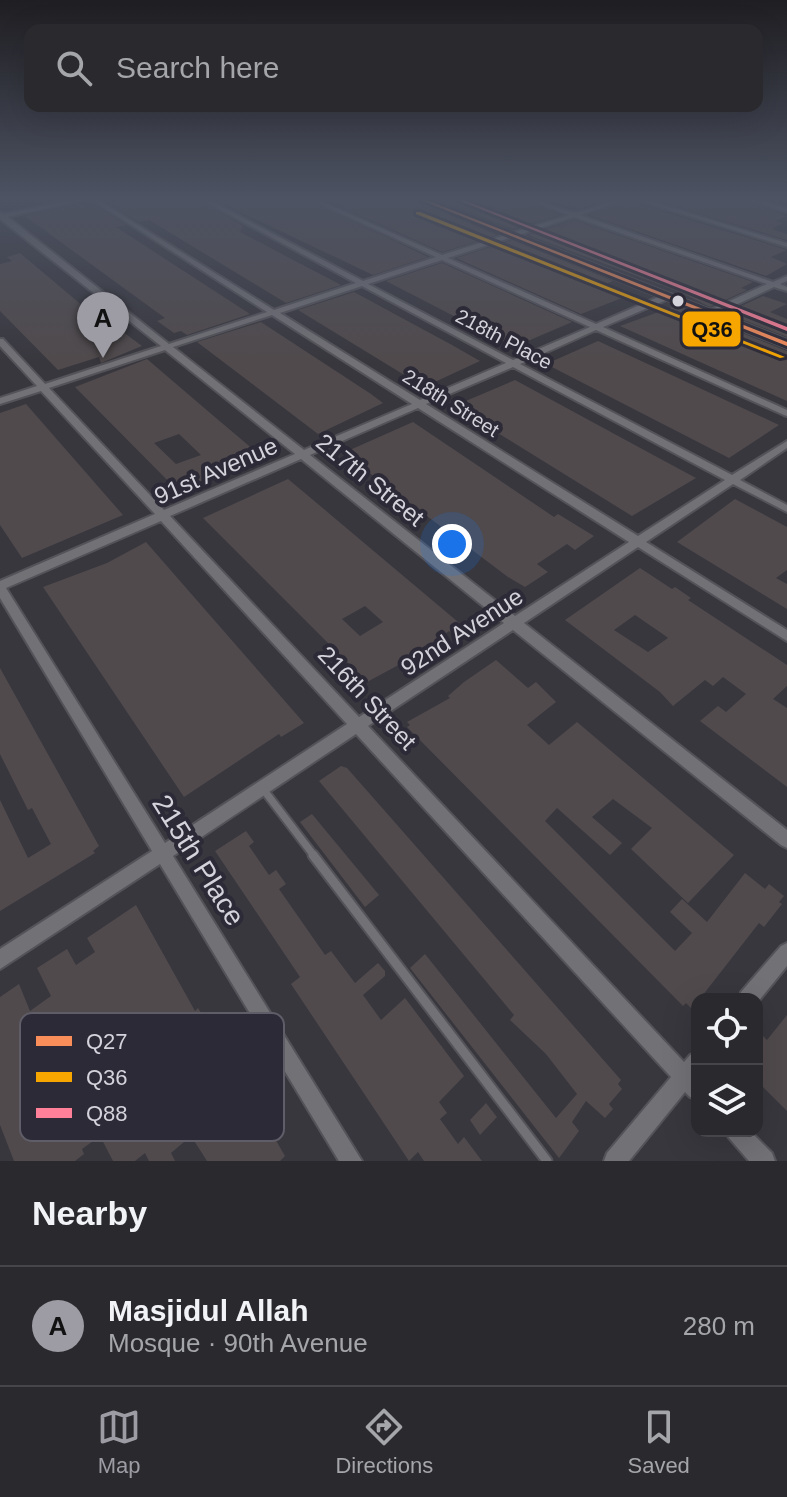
<!DOCTYPE html>
<meta charset="utf-8">
<style>
:root{--surface:#2a292e;--page:#36353a;--text:#f1f3f6;--muted:#a5a6aa;--line:#46454a;--accent:#9d9ca4}
body{margin:0;font-family:Arial,sans-serif;background:var(--page);color:var(--text)}
.controls{position:absolute;right:24px;bottom:24px;display:grid;overflow:hidden;border-radius:16px;box-shadow:0 8px 32px #0002}
.controls button{width:72px;height:72px;display:grid;place-items:center;padding:0;border:0;border-bottom:2px solid var(--line);background:var(--surface);color:var(--text);font:40px sans-serif}
.you{position:absolute;left:452px;top:544px;width:28px;height:28px;margin:-20px;border:6px solid #fff;border-radius:50%;background:#1a73e8;box-shadow:0 0 0 12px #1a73e833}
.badge{display:grid;place-items:center;width:52px;height:52px;border-radius:50%;background:var(--accent);color:#111;font-size:26px;font-weight:700}
.pin{position:absolute;translate:-50% -66px;filter:drop-shadow(0 2px 4px #0008)}
.pin::after{content:'';position:absolute;top:42px;width:28px;height:24px;background:inherit;clip-path:polygon(0 0,100% 0,50% 100%)}
.list{margin:0;padding:0;list-style:none}
h2{display:flex;justify-content:space-between;align-items:center;height:104px;margin:0;padding:0 32px;font-size:34px}
h2 small{font-size:26px;font-weight:400;color:var(--muted)}
.list li{display:grid;grid-template-columns:52px 1fr auto;gap:24px;align-items:center;box-sizing:border-box;height:120px;padding:0 32px;border-top:2px solid var(--line)}
.list b{display:block;font-size:30px;white-space:nowrap}
.list p{margin:0;font-size:26px;white-space:nowrap;color:var(--muted)}
.list em{font-size:26px;font-style:normal;color:var(--muted)}
.icon{flex:none;width:44px;height:44px;fill:none;stroke:currentColor;stroke-width:2;stroke-linecap:round;stroke-linejoin:round}
.map{position:relative;flex:none;width:787px;height:1161px;overflow:hidden}
.search{position:absolute;background:var(--surface);box-shadow:0 8px 32px #0002;left:24px;right:24px;top:24px;height:88px;display:flex;align-items:center;gap:20px;box-sizing:border-box;padding:0 28px;border-radius:16px;color:var(--muted);font-size:30px}
.sheet{height:224px;background:var(--surface)}
nav{display:flex;justify-content:space-around;align-items:center;box-sizing:border-box;height:112px;border-top:2px solid var(--line);background:var(--surface);font-size:22px;color:var(--muted)}
nav a{display:grid;justify-items:center;gap:4px}
nav .on{color:var(--accent)}
.map>svg:first-child{display:block}
</style>
<div class="map">
<svg width="787" height="1161" viewBox="0 0 787 1161">
<rect width="100%" height="100%" fill="#38373e"/>
<!-- building -->
<g fill="#504a4c" fill-rule="evenodd">
<path d="M124,200H199L243,226L240,232L341,285L286,303L149,220L139,222L109,203Z"/>
<path d="M215,200H308L428,257L373,275Z"/>
<path d="M325,200H416L497,235L442,252Z"/>
<path d="M437,200H526L560,215L513,229Z"/>
<path d="M544,200H608L578,209Z"/>
<path d="M626,200L787,250L771,257L787,264L766,276L589,215Z"/>
<path d="M655,200H745L786,216L776,221L783,223L772,229L787,234V240Z"/>
<path d="M81,204L87,208L96,206L126,225L116,227L250,314L187,335L181,331L174,333L157,321L165,318L25,216Z"/>
<path d="M574,220L753,282L741,288L747,290L710,307L680,292L528,235Z"/>
<path d="M512,240L613,281L597,288L622,298L581,314L456,258Z"/>
<path d="M20,253L90,312L95,311L142,346L101,363L99,357L58,370L0,311V264L12,261L7,257Z"/>
<path d="M442,263L572,322L514,347L386,281Z"/>
<path d="M354,292L452,345L480,361L424,387L298,310Z"/>
<path d="M763,296L787,304L770,312L787,319V337L726,313Z"/>
<path d="M675,306L787,351V401L620,326Z"/>
<path d="M261,322L371,394L383,403L318,434L197,342Z"/>
<path d="M598,341L663,371L779,425L729,458L546,364Z"/>
<path d="M147,359L216,418L261,456L178,491L75,387ZM179,434L201,455L176,464L154,443Z"/>
<path d="M515,380L644,450L696,478L632,516L454,406Z"/>
<path d="M26,404L123,515L22,558L0,525V413Z"/>
<path d="M413,422L554,517L558,514L594,536L575,550L567,544L537,564L548,572L525,587L508,577L343,453Z"/>
<path d="M288,479L306,494L464,627L452,634L449,631L419,654L367,682L203,518ZM365,606L383,622L360,636L342,619Z"/>
<path d="M735,499L787,527V570L776,578L787,584V609L677,542Z"/>
<path d="M146,542L304,723L281,737L279,734L184,797L43,587L107,563Z"/>
<path d="M640,568L672,589L675,587L691,598L688,600L787,665V686L773,699L787,708V787L700,721L718,706L726,712L746,694L723,677L713,686L705,680L673,706L660,692L565,620ZM635,615L667,637L668,638L648,652L614,630Z"/>
<path d="M496,660L528,688L536,682L556,702L527,725L549,745L577,722L734,855L688,903L631,849L652,828L613,799L592,817L622,843L610,855L557,808L545,821L675,951L692,933L670,912L682,899L707,922L745,873L765,889L769,884L784,896L779,902L782,904L764,927L759,923L692,1009L686,1003L683,1006L407,727L410,725L407,722L450,698L448,696L464,682Z"/>
<path d="M0,668L99,846L93,851L95,853L0,911V800L28,858L51,844L32,808L28,810L0,754Z"/>
<path d="M341,766L347,768L384,810L621,1080L618,1084L622,1089L609,1104L613,1109L605,1118L586,1101L572,1122L579,1131L559,1158L410,968L425,954L556,1118L577,1094L546,1054L510,1020L514,1015L319,781Z"/>
<path d="M312,814L379,895L365,907L300,822Z"/>
<path d="M246,831L254,842L249,846L269,875L276,870L286,884L279,889L325,955L331,951L355,983L378,963L385,971V976L363,995L381,1020L405,998L464,1076L439,1102L447,1113L440,1119L458,1144L464,1137L482,1161H424L418,1152L409,1161L291,984L300,977L215,851Z"/>
<path d="M136,905L195,1011L198,1008L208,1024L204,1027L217,1052L268,1141L274,1137L285,1156L280,1161H207L191,1136L171,1153L175,1161H149L145,1153L135,1161H113L100,1136L82,1149L84,1154L75,1161H14L0,1125V997L19,984L30,1011L51,996L37,968L67,949L76,965L95,952L87,938ZM83,1020L102,1057L60,1091L43,1050Z"/>
<path d="M787,1015V1111L757,1081V1030L767,1040Z"/>
<path d="M486,1103L497,1117L480,1135L470,1120Z"/>
</g>
<g fill="none" stroke-linecap="round" stroke-linejoin="round">
<defs>
<path id="lane-far1" d="M263,789L315,857"/>
<path id="lane" d="M313,855L547,1161"/>
<g id="street">
<path d="M73,200H83L8,217L169,344L267,312L92,200H98L274,310L356,283L202,200H209L363,281L436,257L311,200H318L442,255L569,215L529,200C545,200 558,211 573,212C587,214 606,200 623,200L580,215L773,282L787,276V281L780,284L787,287V291L774,287L714,315H708V311L767,284L574,217L448,258L596,324L665,294H671V298L603,327L787,410V416L784,415L596,330L520,364L732,475L787,441V448L740,480L787,505V512L733,484L646,542L787,630V641L638,547L524,623L787,830V848L781,845L513,630L368,726L684,1062L690,1055L697,1052V1100L690,1097L685,1092L629,1161H604L607,1153L671,1077L356,734L173,856L362,1161H339L160,864L0,969V949L152,851L0,598V581L155,514L41,391L0,404V398L37,386L0,346V339H3L45,384L161,346L0,219V212L4,214ZM442,260L590,327L513,360L368,284ZM362,286L506,363L420,400L280,313ZM272,315L412,404L304,450L173,347ZM165,350L295,454L164,510L49,388ZM513,367L725,480L638,536L426,404ZM418,408L629,542L515,616L310,455ZM301,459L504,623L359,717L170,516ZM161,521L347,724L165,843L6,588Z"/>
<path d="M638,200H646L787,243V247Z"/>
<path d="M748,200H756L787,208V212Z"/>
<path d="M787,943V966L757,1003V999H739L741,992L781,946Z"/>
<path d="M725,1131H750L772,1153L775,1161H749L729,1138Z"/>
</g>
<path id="secondary" d="M419,200H430L787,340V348Z"/>
</defs>
<!-- lane-far1 casing -->
<use href="#lane-far1" stroke="#545359" stroke-width="11"/>
<!-- lane casing -->
<use href="#lane" stroke="#545359" stroke-width="13"/>
<!-- street casing -->
<use href="#street" stroke="#545359" stroke-width="4"/>
<!-- secondary casing -->
<use href="#secondary" stroke="#545359" stroke-width="4"/>
<!-- lane-far1 -->
<use href="#lane-far1" stroke="#727176" stroke-width="7"/>
<!-- lane -->
<use href="#lane" stroke="#727176" stroke-width="9"/>
<!-- street -->
<use href="#street" fill="#727176" fill-rule="evenodd"/>
<!-- secondary -->
<use href="#secondary" fill="#727176" fill-rule="evenodd"/>
<defs>
<path id="bus-1" d="M421,200H426L787,342V346Z"/>
<path id="bus-2" d="M416,212H420L785,357L780,358L416,214Z"/>
<path id="bus-3" d="M458,200H463L787,327V331Z"/>
</defs>
<!-- bus-1 casing -->
<use href="#bus-1" stroke="#2d2a37" stroke-width="6"/>
<!-- bus-2 casing -->
<use href="#bus-2" stroke="#2d2a37" stroke-width="6"/>
<!-- bus-3 casing -->
<use href="#bus-3" stroke="#2d2a37" stroke-width="6"/>
<!-- bus-1 -->
<use href="#bus-1" fill="#fa8e5a" fill-rule="evenodd"/>
<!-- bus-2 -->
<use href="#bus-2" fill="#f7a600" fill-rule="evenodd"/>
<!-- bus-3 -->
<use href="#bus-3" fill="#ff8098" fill-rule="evenodd"/>
</g>
<!-- sky -->
<linearGradient id="sky" x2="0" y2="1"><stop stop-color="#1f1e22"/><stop offset="0.55" stop-color="#4d5363"/><stop offset="1" stop-color="#4d5363" stop-opacity="0"/></linearGradient>
<rect width="787" height="362" fill="url(#sky)"/>
<!-- markers -->
<circle fill="#d4d3db" stroke="#2d2a37" stroke-width="3" cx="678" cy="301" r="7"/>
<g text-anchor="middle" stroke-width="8" stroke-linejoin="round" paint-order="stroke">
<!-- far-street labels -->
<g font-size="20" fill="#d4d3db" stroke="#2d2a37">
<text transform="translate(504 339) rotate(28)" y="7">218th Place</text>
<text transform="translate(451 403) rotate(32)" y="7">218th Street</text>
</g>
<!-- street labels -->
<g font-size="24" fill="#d4d3db" stroke="#2d2a37">
<text transform="translate(216 471) rotate(-24)" y="8">91st Avenue</text>
<text transform="translate(370 480) rotate(39)" y="8">217th Street</text>
<text transform="translate(462 632) rotate(-33)" y="8">92nd Avenue</text>
<text transform="translate(367 698) rotate(47)" y="8">216th Street</text>
</g>
<!-- near-street labels -->
<g font-size="28" fill="#d4d3db" stroke="#2d2a37">
<text transform="translate(199 860) rotate(58)" y="10">215th Place</text>
</g>
</g>
<!-- legend -->
<rect x="20" y="1013" width="264" height="128" rx="12" fill="#2d2a37" stroke="#5f5d68" stroke-width="2"/>
<rect x="36" y="1036" width="36" height="10" fill="#fa8e5a"/>
<rect x="36" y="1072" width="36" height="10" fill="#f7a600"/>
<rect x="36" y="1108" width="36" height="10" fill="#ff8098"/>
<g font-size="22" fill="#d4d3db">
<text x="86" y="1049">Q27</text>
<text x="86" y="1085">Q36</text>
<text x="86" y="1121">Q88</text>
</g>
<rect stroke="#2d2a37" stroke-width="3" x="681" y="310" width="61" height="38" rx="8" fill="#f7a600"/>
<g font-size="22" text-anchor="middle" font-weight="bold" fill="#111">
<text x="712" y="337">Q36</text>
</g>
</svg>
<div class="controls">
<button><svg class="icon" aria-label="locate" viewBox="0 0 24 24"><circle cx="12" cy="12" r="6"/><path d="M12 2v4M12 18v4M2 12h4M18 12h4"/></svg></button>
<button><svg class="icon" aria-label="layers" viewBox="0 0 24 24"><path d="M12 4l9 5-9 5-9-5zM3 14l9 5 9-5"/></svg></button>
</div>
<div class="you"></div>
<div class="pin badge" style="left:103px;top:358px">A</div>
<div class="search"><svg class="icon" aria-label="search" viewBox="0 0 24 24"><circle cx="10" cy="10" r="6"/><path d="M15 15l6 6"/></svg>Search here</div>
</div>
<section class="sheet">
<h2>Nearby<small></small></h2>
<ul class="list">
<li><span class="badge">A</span><div><b>Masjidul Allah</b><p>Mosque · 90th Avenue</p></div><em>280 m</em></li>
</ul>
</section>
<nav>
<a class="on"><svg class="icon" aria-label="map" viewBox="0 0 24 24"><path d="M3 6l6-2 6 2 6-2v14l-6 2-6-2-6 2zM9 4v14M15 6v14"/></svg>Map</a>
<a><svg class="icon" aria-label="directions" viewBox="0 0 24 24"><path d="M12 3l9 9-9 9-9-9zM9 14v-3h6M13 9l2 2-2 2"/></svg>Directions</a>
<a><svg class="icon" aria-label="saved" viewBox="0 0 24 24"><path d="M7 4h10v16l-5-4-5 4z"/></svg>Saved</a>
</nav>
